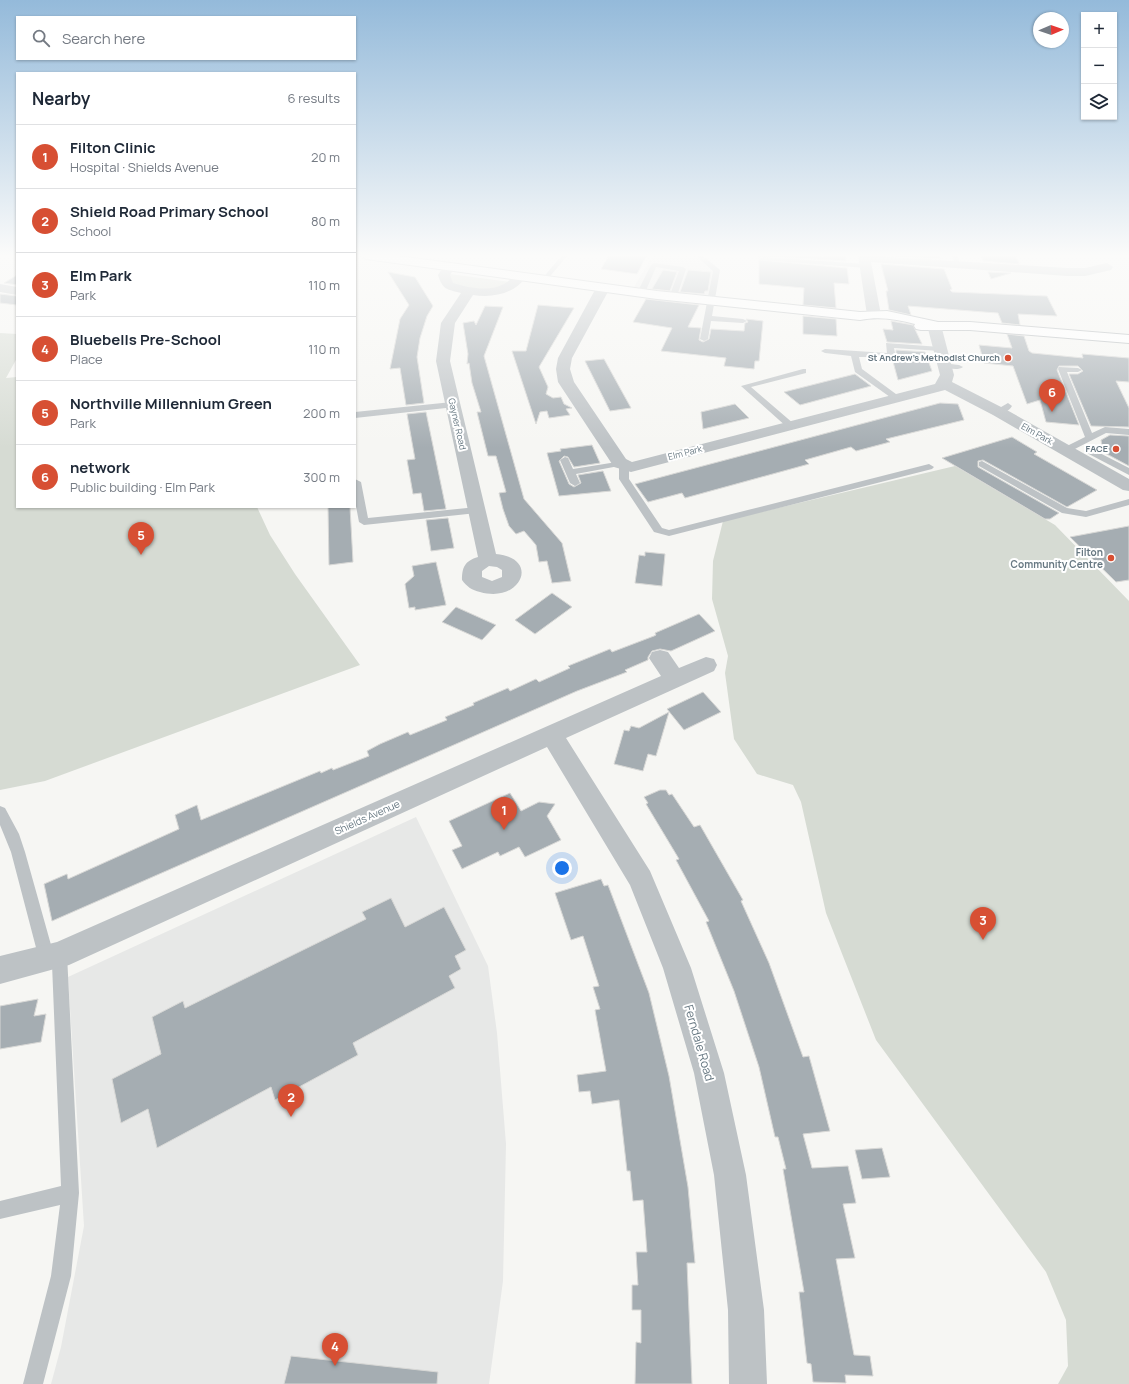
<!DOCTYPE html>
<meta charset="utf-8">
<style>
:root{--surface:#fff;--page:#f2f2f3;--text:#1f2937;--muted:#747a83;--line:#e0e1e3;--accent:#d74f33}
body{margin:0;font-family:Manrope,sans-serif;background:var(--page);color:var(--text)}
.controls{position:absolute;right:12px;top:12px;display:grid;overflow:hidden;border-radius:0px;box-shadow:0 1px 3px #0004}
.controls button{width:36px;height:36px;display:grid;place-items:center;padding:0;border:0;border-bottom:1px solid var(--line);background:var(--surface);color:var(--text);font:20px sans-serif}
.compass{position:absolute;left:1033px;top:12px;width:36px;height:36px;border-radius:50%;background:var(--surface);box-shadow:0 1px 3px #0004;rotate:88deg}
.you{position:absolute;left:562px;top:868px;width:14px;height:14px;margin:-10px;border:3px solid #fff;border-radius:50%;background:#1a73e8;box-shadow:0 0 0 6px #1a73e833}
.badge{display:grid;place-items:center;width:26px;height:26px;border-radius:50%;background:var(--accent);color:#fff;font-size:13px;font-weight:700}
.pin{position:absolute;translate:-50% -33px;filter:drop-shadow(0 1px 2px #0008)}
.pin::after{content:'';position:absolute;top:21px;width:14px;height:12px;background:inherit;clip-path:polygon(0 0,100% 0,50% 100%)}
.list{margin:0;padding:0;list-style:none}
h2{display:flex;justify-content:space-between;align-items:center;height:52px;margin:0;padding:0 16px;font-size:17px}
h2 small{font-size:13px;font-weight:400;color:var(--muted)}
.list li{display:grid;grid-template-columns:26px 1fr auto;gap:12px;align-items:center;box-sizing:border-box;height:64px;padding:0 16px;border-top:1px solid var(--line)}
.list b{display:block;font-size:15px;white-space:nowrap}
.list p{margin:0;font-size:13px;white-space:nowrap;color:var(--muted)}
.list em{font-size:13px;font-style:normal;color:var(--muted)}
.icon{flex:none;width:22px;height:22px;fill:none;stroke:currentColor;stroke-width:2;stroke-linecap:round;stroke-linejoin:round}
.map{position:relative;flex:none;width:1129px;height:1384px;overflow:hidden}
.search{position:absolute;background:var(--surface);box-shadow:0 1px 3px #0004;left:16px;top:16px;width:340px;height:44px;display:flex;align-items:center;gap:10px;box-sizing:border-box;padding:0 14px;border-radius:0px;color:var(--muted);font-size:15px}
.panel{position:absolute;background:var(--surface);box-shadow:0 1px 3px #0004;left:16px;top:72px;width:340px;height:436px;border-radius:0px}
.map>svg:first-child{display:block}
</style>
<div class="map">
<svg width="1129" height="1384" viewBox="0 0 1129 1384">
<rect width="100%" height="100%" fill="#f6f6f3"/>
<!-- built -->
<g fill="#e7e8e7">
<path d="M653,255H693L705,263L713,270L709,296L634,287Z"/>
<path d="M416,817L488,966L497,1033L506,1144L503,1281L489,1384H51L61,1347L84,1226L68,977Z"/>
</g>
<!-- green -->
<g fill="#d6dbd3">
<path d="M450,274L510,282C498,290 468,292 455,285C452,284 450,280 448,278Z"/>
<path d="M0,333L17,334V358L6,378L17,377V507H257L270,535L295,574L360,665L45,781L0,790Z"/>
<path d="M955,466L1055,525L1129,601V1384H1058L1068,1366L1066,1320L1046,1272L876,1040L826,913L801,802L793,785L757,774L734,739L725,673L728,656L712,599L713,561L723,521Z"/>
</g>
<!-- building -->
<g fill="#a5adb2" stroke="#d8d8d6">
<path d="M609,255H647L637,274L601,269Z"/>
<path d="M759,255L828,257V255H846V261L763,256L760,257V260L847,268L849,284L834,283L836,308L803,305L804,288L759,284Z"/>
<path d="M879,255H939L940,259Z"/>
<path d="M981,255H1016L1019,264L983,261Z"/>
<path d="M881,264L944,269L952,289L950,290L952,292L1047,296L1057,316L1018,314L1020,325L1002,323L998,313L984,312L908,306L911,315L889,310L886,291H888Z"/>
<path d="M663,270L677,272L670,291L652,289Z"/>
<path d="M688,270L711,272L708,291H705L704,294L680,292Z"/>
<path d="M388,272L415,277L433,306L427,316L420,338L417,357L424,403L406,405L400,368L390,369L400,319L409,305Z"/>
<path d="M988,272L1011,273L991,279Z"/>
<path d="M17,275V285L4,283Z"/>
<path d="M0,294L17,296V305L0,303Z"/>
<path d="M646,299L699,305L688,327L701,328L699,340L703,342L709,339L711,329L744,331L745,323L748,322L746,319L763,321L759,361H755L754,369L724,366L726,358L661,351L672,328L633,322Z"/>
<path d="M538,305L574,308L539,367L548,387L546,394L553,398L561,397L564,404L572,408L566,409L570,415L549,418L547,411L540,412L536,424L512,351H526Z"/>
<path d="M485,306L503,307L484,356L524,499L562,543L571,581L552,583L547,561L539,562L536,545L524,531L516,534L509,526L503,509L499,493L506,492L496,456H488L477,412H481L472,383L469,363L467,364L468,354L463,323L474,321L476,325Z"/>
<path d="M803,316L836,319L837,336L803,334Z"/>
<path d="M891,321L913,325L922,344L887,342L883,329L893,330Z"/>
<path d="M1007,334L1024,336L1029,351L1032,353L1083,358L1082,354L1129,358V382L1116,381L1129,408V427L1091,426L1069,374H1078L1083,371L1078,366H1059L1057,370L1079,425L1046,422L1040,400L1027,404L1013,366L984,363L979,345L1012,348Z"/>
<path d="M896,350L925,352L932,371L898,380L892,358L896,354Z"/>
<path d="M604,359L615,379L631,408L610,411L585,361Z"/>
<path d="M855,374L871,386L800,405L784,392Z"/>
<path d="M940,403L958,404L964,420L886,439L890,442L856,451L851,447L805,460L809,464L685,498L682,493L648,502L635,484Z"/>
<path d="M735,404L749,418L703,429L701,412Z"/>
<path d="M426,412L446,509L424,511L421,493L413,494L407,460L415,459L407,414Z"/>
<path d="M1110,435L1129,436V466L1103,452L1101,440Z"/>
<path d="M1012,437L1037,452L1034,454L1097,490L1067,507L983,460L978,461V467L1059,513L1050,519H1045L942,458Z"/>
<path d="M592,445L600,463L574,467L568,457L564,456L559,461L569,484L574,487L581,483L578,475L603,471L611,491L559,496L547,453L561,451L560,449Z"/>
<path d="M328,507H350L353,562L329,565Z"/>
<path d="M448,518L454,548L431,551L426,520Z"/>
<path d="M1129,526V580L1116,582L1070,537Z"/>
<path d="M645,552L665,554L662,586L635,583L639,555L645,556Z"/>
<path d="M436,562L446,605L415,610V607L409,608L405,584L414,576L412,566Z"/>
<path d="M552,593L572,607L535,634L515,620Z"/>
<path d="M456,607L496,625L482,640L442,622Z"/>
<path d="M699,614L715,631L671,651L660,649L652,651L648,657V660L625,670L627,672L577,691L52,921L44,884L67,874L68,879L179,829L175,815L197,805L201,820L320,771L321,773L332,768L333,770L369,756L367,751L380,744L408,732L410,735L447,720L445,717L474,705L473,703L508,688L510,691L536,679L539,682L570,668L568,666L610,649L612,652L654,636L656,635L655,633Z"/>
<path d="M703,692L721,712L684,730L667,709Z"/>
<path d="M669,712L656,756L648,754L643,771L614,764L624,730L629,731L631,726L639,728Z"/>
<path d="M660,790H666L669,795L672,794L694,827L700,825L743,900L741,901L769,963L803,1057L809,1056L830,1131L803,1134L812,1168L848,1166L856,1203L843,1204L855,1258L836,1259L854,1355L870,1356L873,1376L845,1375L846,1383L813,1382L811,1364L807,1363L799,1292H804L783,1169H786L778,1137H775L759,1067L734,991L706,922L709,921L676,860L679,859L646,804L648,803L644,797Z"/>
<path d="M510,793L521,811L539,802L555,804L547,816L561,840L525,857L519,847L500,856L498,852L462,869L452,850L462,846L449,821Z"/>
<path d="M601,879L604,886L608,885L649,993L669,1076L688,1187L695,1263H687L692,1384H635L636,1342L641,1343V1310H632V1285H638L636,1252H647L643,1200L633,1201L630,1171H627L619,1100L592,1104L590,1091L579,1092L577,1075L606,1071L595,1010L600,1009L593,987L599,986L583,936L571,940L555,893Z"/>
<path d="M391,898L405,927L444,907L466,950L455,956L461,969L449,976L455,988L353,1043L358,1055L275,1100L271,1087L157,1148L148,1109L121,1123L112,1079L161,1054L152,1017L183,1001L185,1008L366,919L362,912Z"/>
<path d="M38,999L34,1016L46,1014L41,1042L0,1049V1006Z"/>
<path d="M882,1148L890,1177L862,1179L855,1150Z"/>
<path d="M291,1356L438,1372L437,1384H284Z"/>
</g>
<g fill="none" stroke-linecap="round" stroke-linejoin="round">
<defs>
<path id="primary" d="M360,255H391L657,291L860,312L887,311L938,322H970L1129,335V343L970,330H921L916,329L914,326L915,324C897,319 879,316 860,320L657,299L366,259Z"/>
</defs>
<!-- primary casing -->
<use href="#primary" stroke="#b1b6b9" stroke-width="2"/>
<!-- service -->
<g fill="#bdc2c5" fill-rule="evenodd">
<path d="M562,255H568L546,281H542V279Z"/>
<path d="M695,255H702L720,270L712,316L743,319L747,321L743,323L711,321L708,339L704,341L700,339L713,271Z"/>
<path d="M951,255H957L961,268H957Z"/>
<path d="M763,257L866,264L869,266L866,268L761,260V258Z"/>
<path d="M654,263L683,267L686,269L676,299L669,297L679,271L656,267L644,295L637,293L651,265Z"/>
<path d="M886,343L940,347L944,349L940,351L894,348L895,353L892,357H859L862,369L900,397L901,399L897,402L855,372L851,356L825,353L821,351L825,349L887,353Z"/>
<path d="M942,363L959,365L963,367C958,371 948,368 942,367Z"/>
<path d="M1059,367L1078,368L1082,370L1078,372H1067L1092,433L1105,427L1129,429V435L1106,433L1069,452H1063V448L1085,437L1058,369Z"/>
<path d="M803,369H806V373L751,387L794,424V428H788L741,386Z"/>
<path d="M452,402L455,403V407L355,418V412Z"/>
<path d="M1008,403L1012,406C1009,411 1002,415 996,414V410Z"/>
<path d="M1088,447L1129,468V475L1085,452V448Z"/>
<path d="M565,457L568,458L573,469L623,461L629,466V479L662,528L669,530L929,464L934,467L932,469L669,536L654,532L619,479V466L576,474L580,483L575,486L570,483L560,460Z"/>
<path d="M982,461L1067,508L1086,511L1129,499V505L1086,517L1062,513L979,466V462Z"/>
<path d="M355,479L361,482L368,518L477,507L482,510L477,513L364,525L359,522L355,501Z"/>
<path d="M0,806L5,808L19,834L25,852L53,952L59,948L64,950L67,955L79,1193L71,1276L43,1384H23L51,1276L60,1205L0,1219V1201L61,1186L52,964L47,966L42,964L39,959L11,852L0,825Z"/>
</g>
<!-- minor -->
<g fill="#bdc2c5" fill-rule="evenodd">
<path d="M858,255L1067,268H1085L1107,263L1113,267L1111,270L1085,276H1067L871,262L881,315L879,318H869L867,315Z"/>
<path d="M449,263L455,267L450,275L453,283C468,288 490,292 504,284C510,281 514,275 520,273L526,277C514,294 493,298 473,295L455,323L450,361L496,554C541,558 521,604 480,592C472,590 467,587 462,580C462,567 465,561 478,557L436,361L441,323L461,293C446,289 443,290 438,275L445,264ZM489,566L497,567L502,570V577L492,581L482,577V571Z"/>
<path d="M0,284L17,287V295L0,292Z"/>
<path d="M603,284L610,288L572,358L570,369L574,382L626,459L632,462L935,384L940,375L927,325L929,322H939L941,325L954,375L952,382L1005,409L1129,479V491L1123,490L993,415L945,390L631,472L614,467L558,382L556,369L558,358L596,288Z"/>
<path d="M660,650L668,652L679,668L706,657L714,659L717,665L714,671L566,738L650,871L691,968L724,1073L746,1175L764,1310L767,1384H729L728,1310L714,1175L694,1073L663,968L630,885L547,747L69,965L0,984V956L57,942L661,676L649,658L652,652Z"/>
</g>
<!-- primary -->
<use href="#primary" fill="#fff" fill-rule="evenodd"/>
</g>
<!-- sky -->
<linearGradient id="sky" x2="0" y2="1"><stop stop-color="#94bada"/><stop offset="0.57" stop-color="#fbfbfa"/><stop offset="1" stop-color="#fbfbfa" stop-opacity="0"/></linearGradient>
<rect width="1129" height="448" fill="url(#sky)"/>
<!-- markers -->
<g fill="#d74f33" stroke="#fff" stroke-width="1.5">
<circle cx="1008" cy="358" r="4"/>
<circle cx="1116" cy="449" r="4"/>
<circle cx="1111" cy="558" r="4"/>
</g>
<g text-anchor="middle" stroke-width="4" stroke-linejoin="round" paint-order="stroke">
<!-- far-poi labels -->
<g font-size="9" font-weight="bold" fill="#677882" stroke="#fff" text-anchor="end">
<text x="1000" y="361">St Andrew's Methodist Church</text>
<text x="1108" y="452">FACE</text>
</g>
<!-- far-street labels -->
<g font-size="9" fill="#677882" stroke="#fff">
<text transform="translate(457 424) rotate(77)" y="3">Gayner Road</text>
<text transform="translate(1037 434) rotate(29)" y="3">Elm Park</text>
<text transform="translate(685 453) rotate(-15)" y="3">Elm Park</text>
</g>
<!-- poi labels -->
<g font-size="10" font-weight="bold" fill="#677882" stroke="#fff" text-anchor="end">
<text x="1103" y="556">Filton<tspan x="1103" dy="12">Community Centre</tspan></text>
</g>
<!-- street labels -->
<g font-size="10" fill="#677882" stroke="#fff">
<text transform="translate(367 817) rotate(-24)" y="4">Shields Avenue</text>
</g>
<!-- near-street labels -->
<g font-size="12" fill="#677882" stroke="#fff">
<text transform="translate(699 1043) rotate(74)" y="4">Ferndale Road</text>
</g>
</g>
</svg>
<div class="controls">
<button>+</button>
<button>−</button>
<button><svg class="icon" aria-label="layers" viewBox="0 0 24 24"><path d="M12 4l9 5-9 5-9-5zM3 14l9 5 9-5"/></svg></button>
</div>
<svg class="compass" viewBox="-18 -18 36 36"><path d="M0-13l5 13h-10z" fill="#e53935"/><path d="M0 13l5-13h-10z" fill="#747a83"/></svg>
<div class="you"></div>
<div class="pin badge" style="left:504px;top:830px">1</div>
<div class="pin badge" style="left:291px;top:1117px">2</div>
<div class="pin badge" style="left:983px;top:940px">3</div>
<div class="pin badge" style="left:335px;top:1366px">4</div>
<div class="pin badge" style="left:141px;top:555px">5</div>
<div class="pin badge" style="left:1052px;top:412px">6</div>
<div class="search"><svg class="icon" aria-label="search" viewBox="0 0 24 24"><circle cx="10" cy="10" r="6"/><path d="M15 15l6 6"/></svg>Search here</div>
<section class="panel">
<h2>Nearby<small>6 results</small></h2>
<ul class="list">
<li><span class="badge">1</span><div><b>Filton Clinic</b><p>Hospital · Shields Avenue</p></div><em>20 m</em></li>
<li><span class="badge">2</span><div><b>Shield Road Primary School</b><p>School</p></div><em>80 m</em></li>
<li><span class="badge">3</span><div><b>Elm Park</b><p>Park</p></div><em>110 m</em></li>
<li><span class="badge">4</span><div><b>Bluebells Pre-School</b><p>Place</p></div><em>110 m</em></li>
<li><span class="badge">5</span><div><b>Northville Millennium Green</b><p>Park</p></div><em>200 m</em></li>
<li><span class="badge">6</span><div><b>network</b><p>Public building · Elm Park</p></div><em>300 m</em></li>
</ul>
</section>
</div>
